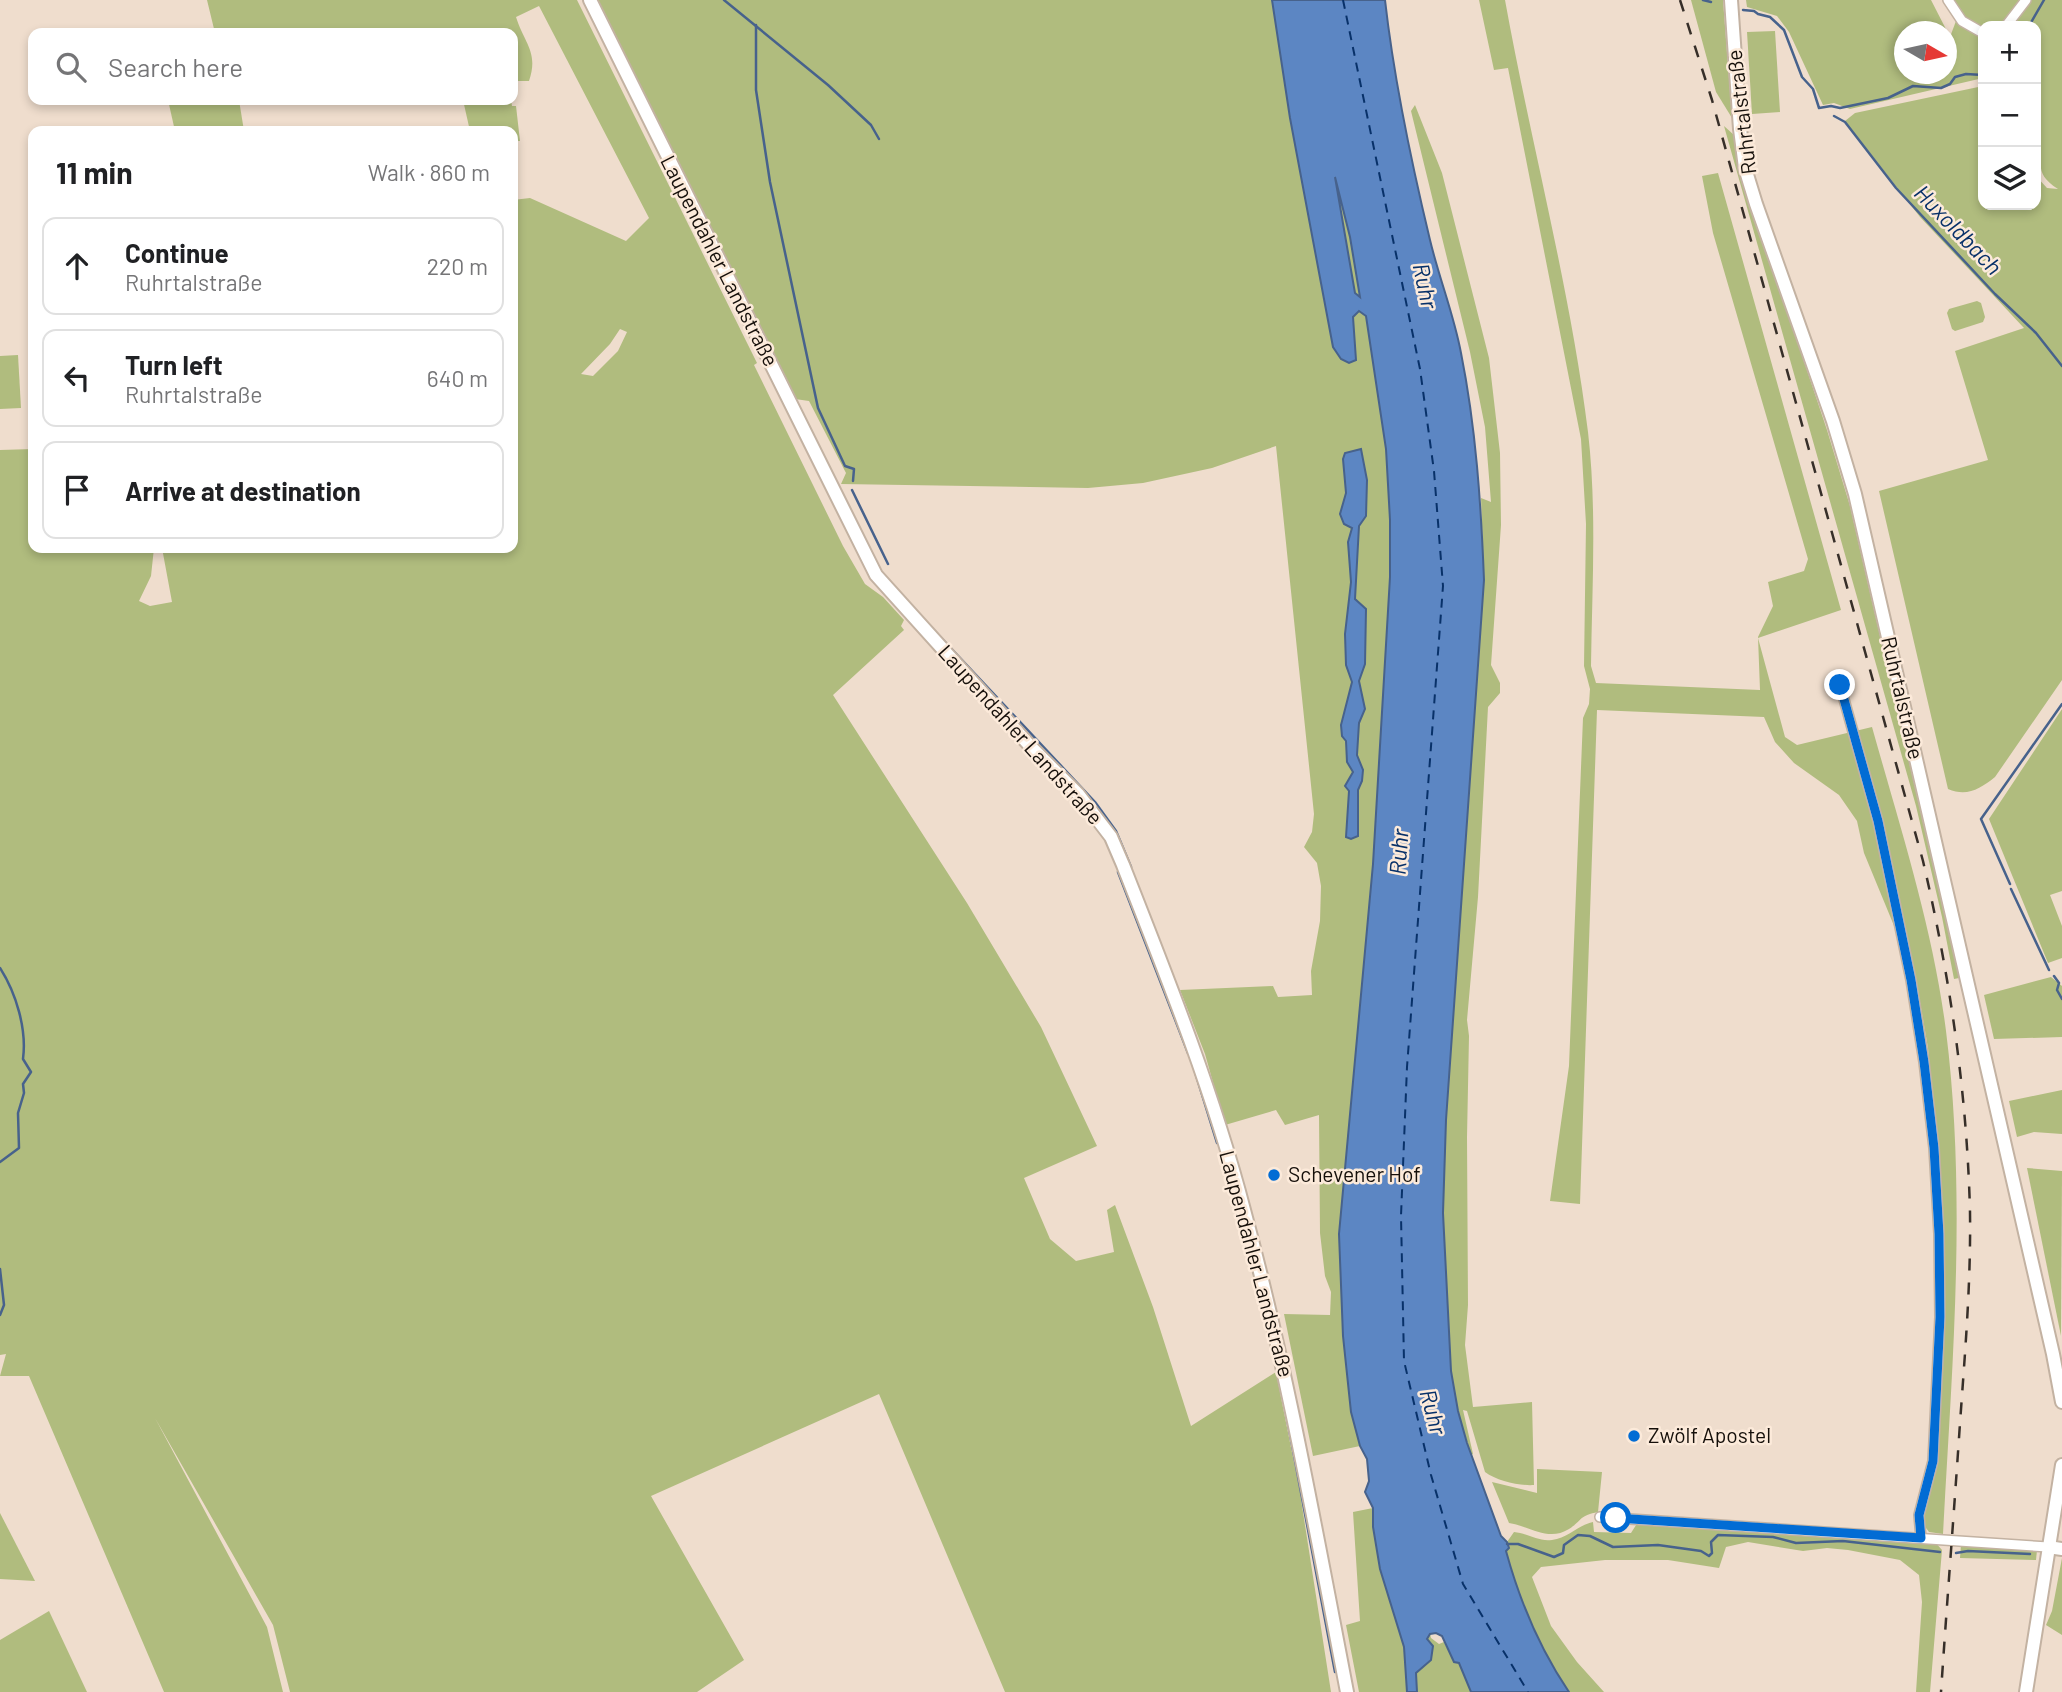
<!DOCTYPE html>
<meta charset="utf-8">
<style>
:root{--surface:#fff;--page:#f6f6f6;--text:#202124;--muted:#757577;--line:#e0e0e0}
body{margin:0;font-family:Barlow,sans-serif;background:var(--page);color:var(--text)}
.controls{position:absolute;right:21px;top:21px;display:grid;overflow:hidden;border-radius:14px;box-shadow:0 4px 10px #0003}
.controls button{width:63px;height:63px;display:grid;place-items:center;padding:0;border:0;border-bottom:2px solid var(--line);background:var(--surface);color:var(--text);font:35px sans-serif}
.compass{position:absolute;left:1894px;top:21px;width:63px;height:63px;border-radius:50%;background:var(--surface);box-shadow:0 4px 10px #0003;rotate:99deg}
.stop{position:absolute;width:21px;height:21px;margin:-16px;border:5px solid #026cd4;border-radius:50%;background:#fff}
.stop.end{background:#026cd4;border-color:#fff;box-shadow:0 2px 7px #0008}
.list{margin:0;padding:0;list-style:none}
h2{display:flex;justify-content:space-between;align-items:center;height:91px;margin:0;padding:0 28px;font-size:30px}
h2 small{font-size:23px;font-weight:400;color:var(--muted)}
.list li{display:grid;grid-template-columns:46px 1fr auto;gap:21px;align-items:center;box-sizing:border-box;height:98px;margin:0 14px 14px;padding:0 14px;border:2px solid var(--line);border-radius:14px}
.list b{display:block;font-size:26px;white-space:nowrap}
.list p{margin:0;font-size:23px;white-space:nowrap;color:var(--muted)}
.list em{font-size:23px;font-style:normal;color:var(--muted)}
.icon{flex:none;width:38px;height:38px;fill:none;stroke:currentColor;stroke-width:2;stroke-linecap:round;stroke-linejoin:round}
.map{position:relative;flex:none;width:2062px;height:1692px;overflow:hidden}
.search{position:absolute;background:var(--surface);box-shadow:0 4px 10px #0003;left:28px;top:28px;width:490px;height:77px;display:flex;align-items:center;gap:18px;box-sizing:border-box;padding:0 24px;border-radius:14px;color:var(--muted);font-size:26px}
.panel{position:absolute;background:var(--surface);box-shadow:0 4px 10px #0003;left:28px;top:126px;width:490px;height:427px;border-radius:14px}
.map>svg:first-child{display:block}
</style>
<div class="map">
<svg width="2062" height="1692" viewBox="0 0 2062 1692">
<rect width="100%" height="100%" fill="#efddcd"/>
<!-- green -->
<g fill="#b0bc7e" fill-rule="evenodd">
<path d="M207,0H577L757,363L754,365L843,546L865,584L883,597L904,620L901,626L904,630L833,695L967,903L1041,1027L1097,1146L1024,1178L1050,1239L1076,1261L1114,1252L1107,1210L1115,1205L1153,1307L1191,1426L1276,1372L1300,1493L1331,1692H1005L879,1394L651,1496L744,1660L697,1692H290L273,1625L155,1418L267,1627L283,1692H164L29,1376H0L6,1354L0,1355V450L33,449V548H154L151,576L139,601L150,606L172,602L162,548H513V200L530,198L626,241L649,218L539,6L516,17C524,43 539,52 529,81H513V33H215ZM620,329L627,332L618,351L593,376L581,374L610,344Z"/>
<path d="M596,0H1289L1341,172L1370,315L1387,449L1393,540L1373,864L1339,1234L1343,1336L1351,1412L1360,1446L1313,1456L1284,1314L1330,1315L1331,1292L1325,1276L1320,1233L1319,1115L1285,1125L1276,1110L1225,1125L1205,1054L1180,990L1273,986L1278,997L1312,995L1311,971L1320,921L1321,886L1317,863L1304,847L1312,832L1314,814L1276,446L1212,468L1143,483L1088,488L841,484L846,473L809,401L795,399L790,390Z"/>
<path d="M1479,0H1505C1531,144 1570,287 1588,432C1597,509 1592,588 1591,666L1596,683L1760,690L1758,637L1773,606L1768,582L1804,571L1808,559L1713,233L1702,176L1718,173L1841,610L1758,638L1785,737L1797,745L1872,727C1900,827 1933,928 1946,1031C1967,1198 1952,1366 1943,1534L1929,1532L1923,1524V1512L1929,1497L1937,1451L1944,1316L1943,1207L1928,1048L1916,979L1864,853L1857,821L1839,795L1794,763L1775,742L1764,717L1597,710L1580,1204L1550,1201L1569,1066L1583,718L1589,704L1590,689L1584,666L1586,524L1581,439L1508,68L1494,70Z"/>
<path d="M1691,0H1723L1732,118L1716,92Z"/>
<path d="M1746,0H1931L1950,37L1959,13L1952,0H2062V680L1995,777C1980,789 1967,797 1948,789L1879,491L1988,460L1955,351L2024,328L1920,217L1845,121L1855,113L1983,86V205H2036V176L2047,188L2058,189C2030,171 2047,161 2036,136V26H1983V78L1850,109L1834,103L1823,105L1789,32L1777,16L1747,7ZM1904,32H1946V74H1904Z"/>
<path d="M1775,31L1780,112L1752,114L1747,32Z"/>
<path d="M168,100H239L244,131H175Z"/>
<path d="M463,100H511L512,106H516L520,141H513V131H470Z"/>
<path d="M1415,105L1442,173L1489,358L1500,453L1501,525L1491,665L1500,683V693L1488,707L1478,897L1467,1020L1469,1036L1467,1137L1468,1305L1465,1345L1473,1407L1532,1402L1534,1485C1520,1486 1497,1481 1485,1472L1467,1411L1463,1410L1473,1454L1471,1455L1458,1411L1451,1371L1443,1213L1446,1120L1484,580L1481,498L1491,502L1485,427L1470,352L1411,111Z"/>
<path d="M1724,126L1734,135L1742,176L1827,430L1850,506L1959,978L1954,979L1942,917L1916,806Z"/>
<path d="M1977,301L1981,303L1985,317L1983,322L1955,331L1952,329L1947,313L1949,309Z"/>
<path d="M18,355L21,408L0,409V356Z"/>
<path d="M2062,709V891L2050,895L2062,926V958L2048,963L1989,819Z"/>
<path d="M2051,977L2062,986V1037L1994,1039L1984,995Z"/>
<path d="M2062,1090V1134L2034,1132L2017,1137L2009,1101Z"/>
<path d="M2027,1168L2062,1171L2061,1336Z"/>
<path d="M1537,1469L1602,1472L1598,1512C1578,1516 1583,1520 1569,1529C1548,1542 1530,1526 1509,1523L1492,1482L1537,1493Z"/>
<path d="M1373,1508V1527L1380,1569L1404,1647L1407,1692H1359L1346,1625L1360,1621L1353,1512Z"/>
<path d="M0,1513L35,1581L0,1579Z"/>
<path d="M1593,1522L1594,1532L1631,1533L1638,1522L1935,1542L1942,1550L1930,1692H1916L1922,1602L1919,1575L1900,1560L1848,1550L1827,1548L1803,1551L1748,1542L1726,1547L1719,1568L1668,1560H1605L1541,1567L1532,1577L1551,1626L1577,1662L1604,1692H1569C1539,1648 1520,1601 1506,1550L1508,1548L1507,1542L1514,1532C1527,1533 1538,1542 1552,1540C1568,1538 1578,1525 1593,1522Z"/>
<path d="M1961,1545L2037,1550L2036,1560L1960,1558Z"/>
<path d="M2062,1558V1635L2046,1625L2052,1611Z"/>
<path d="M49,1611L87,1692H0V1640Z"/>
<path d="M1430,1634L1431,1638L1439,1644L1444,1642L1454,1662L1459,1663L1471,1692H1417L1415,1673L1431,1660L1427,1640Z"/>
</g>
<!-- water -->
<g fill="#5c86c3" stroke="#47628c" stroke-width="2" fill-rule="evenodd">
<path d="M1272,0H1385C1394,80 1411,161 1430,240C1439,278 1454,315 1461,353C1476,428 1481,504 1484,580L1446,1120L1443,1213L1451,1371L1458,1411L1467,1443L1501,1536L1507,1542L1509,1548L1506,1551C1520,1602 1539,1648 1569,1692H1471L1459,1663L1454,1662L1442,1636L1436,1633L1430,1634L1427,1639L1433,1646L1431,1660L1416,1673L1417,1692H1407L1404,1647L1380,1569L1373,1527V1508L1365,1492L1369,1481L1367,1459L1360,1446L1351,1412L1343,1336L1339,1234L1373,864L1390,577V520L1386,449L1366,316L1359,311L1353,317L1356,360L1349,363L1341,359L1333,347L1290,118ZM1335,177L1350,237L1360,297L1355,293Z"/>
<path d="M1361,449L1367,480L1366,516L1359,526L1355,599L1366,609L1365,664L1359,681L1365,709L1359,723L1357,755L1363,770L1362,781L1358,790V836L1351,839L1346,837L1349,791L1345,786L1353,772L1347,762L1346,741L1342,736L1341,725L1352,682L1346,665L1345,634L1351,582L1348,542L1352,528L1344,524L1340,514L1346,493L1343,459L1345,453Z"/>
</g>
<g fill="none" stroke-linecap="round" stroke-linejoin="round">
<!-- stream -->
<g stroke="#47628c" stroke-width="2.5">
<path d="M724,0L828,85L871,125L879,139"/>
<path d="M1703,0L1711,2"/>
<path d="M1743,10L1754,11L1758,14L1770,17L1784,30L1802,77L1813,89L1819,108L1831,106L1840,108L1888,98L1913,86L1941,88L1950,84L1955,77L1966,74L1983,75"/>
<path d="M756,25V90L770,182L818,408L845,466L854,469L853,481"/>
<path d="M2029,26L2044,0"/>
<path d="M1834,116L1845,122L1896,188L1995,294L2036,333L2062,366"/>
<path d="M852,490L888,564"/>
<path d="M931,627L1095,802L1116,831L1131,867"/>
<path d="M1118,872L1188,1053"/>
<path d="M2010,884L1981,819L2062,704"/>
<path d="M2011,889L2049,970"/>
<path d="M0,968C16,993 27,1029 23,1059L31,1072L23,1084L24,1093L18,1113L19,1148L0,1162"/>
<path d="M2054,976L2059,983L2057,990L2062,999"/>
<path d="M1191,1059L1217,1143"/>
<path d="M1221,1156L1258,1288"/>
<path d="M0,1269L4,1305L0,1315"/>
<path d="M1285,1408L1335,1672"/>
<path d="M1507,1544H1518L1554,1557L1563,1553L1564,1545L1578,1535L1590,1536L1613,1547L1658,1545L1701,1551L1709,1556L1712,1553L1711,1542L1718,1535L1773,1537L1796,1543L1843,1541L1940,1552"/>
<path d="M1956,1553L1968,1551L2030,1554"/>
</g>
<!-- ferry -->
<path stroke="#083169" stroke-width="2" stroke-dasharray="9 7" stroke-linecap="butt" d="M1343,0L1420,369L1434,471L1443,586L1407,1067L1401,1216L1404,1361L1431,1475L1463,1584L1528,1692"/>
<defs>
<g id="street">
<path d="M1948,0L1962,21L1983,33"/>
<path d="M2006,26L2026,0"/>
<path d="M1840,685L1878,821L1911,980L1924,1062L1934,1148L1939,1234L1940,1317L1933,1461L1919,1515L1921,1538"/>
<path d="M1600,1517L2048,1547"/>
</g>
<g id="secondary">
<path d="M590,0L876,575L1031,747L1078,794L1111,837L1123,865C1168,979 1213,1092 1244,1210C1287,1369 1316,1531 1347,1692"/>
<path d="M1731,0L1740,129L1745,168L1756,204L1833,421L1855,494L2053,1354L2062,1402"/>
<path d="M2048,1547L2062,1549"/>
<path d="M2026,1692L2062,1465"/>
</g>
</defs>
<!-- street casing -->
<use href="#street" stroke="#c3b2a2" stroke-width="12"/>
<!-- secondary casing -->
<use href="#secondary" stroke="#c3b2a2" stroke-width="16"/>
<!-- street -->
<use href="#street" stroke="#fff" stroke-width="9"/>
<!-- secondary -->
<use href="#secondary" stroke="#fff" stroke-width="12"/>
<!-- rail -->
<path stroke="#372f29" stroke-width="2.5" stroke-dasharray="12 12" stroke-linecap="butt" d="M1680,0L1712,100L1923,861C1950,977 1967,1093 1970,1212C1971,1282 1965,1353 1960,1423C1954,1513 1947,1602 1941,1692"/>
</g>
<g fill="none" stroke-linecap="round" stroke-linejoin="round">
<!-- route -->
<path stroke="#026cd4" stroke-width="9" d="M1616,1518L1921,1538L1919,1515L1933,1461L1940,1317L1939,1234L1934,1148L1924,1062L1911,980L1878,821L1840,685"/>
</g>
<!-- markers -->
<g fill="#026cd4" stroke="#fceada" stroke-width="2.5">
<circle cx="1274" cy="1175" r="7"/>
<circle cx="1634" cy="1436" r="7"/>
</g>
<g text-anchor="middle" stroke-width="5" stroke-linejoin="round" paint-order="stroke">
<!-- street labels -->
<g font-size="21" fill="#150f0a" stroke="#fceada">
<text transform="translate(1742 112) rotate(-97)" y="7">Ruhrtalstraße</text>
<text transform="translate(719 261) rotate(63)" y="7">Laupendahler Landstraße</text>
<text transform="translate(1902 698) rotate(77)" y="7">Ruhrtalstraße</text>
<text transform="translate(1020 735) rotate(48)" y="7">Laupendahler Landstraße</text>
<text transform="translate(1256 1264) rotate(75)" y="7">Laupendahler Landstraße</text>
</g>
<!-- poi labels -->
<g font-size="21" fill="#150f0a" stroke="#fceada" text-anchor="start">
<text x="1288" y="1182">Schevener Hof</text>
<text x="1648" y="1443">Zwölf Apostel</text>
</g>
<!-- water labels -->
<g font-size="23" font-style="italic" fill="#083169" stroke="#fceada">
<text transform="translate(1958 230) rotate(46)" y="8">Huxoldbach</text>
<text transform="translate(1425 286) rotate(78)" y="8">Ruhr</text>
<text transform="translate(1399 852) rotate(-86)" y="8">Ruhr</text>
<text transform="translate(1433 1412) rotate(75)" y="8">Ruhr</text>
</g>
</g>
</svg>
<div class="controls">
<button>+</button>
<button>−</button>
<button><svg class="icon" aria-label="layers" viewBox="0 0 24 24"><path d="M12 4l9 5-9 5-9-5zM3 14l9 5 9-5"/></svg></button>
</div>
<svg class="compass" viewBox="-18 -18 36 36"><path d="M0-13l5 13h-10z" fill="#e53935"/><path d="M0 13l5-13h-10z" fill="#757577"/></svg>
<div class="stop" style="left:1616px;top:1518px"></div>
<div class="stop end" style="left:1840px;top:685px"></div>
<div class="search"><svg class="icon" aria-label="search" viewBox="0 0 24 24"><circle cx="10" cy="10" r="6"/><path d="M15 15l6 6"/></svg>Search here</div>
<section class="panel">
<h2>11 min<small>Walk · 860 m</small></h2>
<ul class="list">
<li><svg class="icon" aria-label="ahead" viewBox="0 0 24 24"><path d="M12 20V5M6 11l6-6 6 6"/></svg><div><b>Continue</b><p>Ruhrtalstraße</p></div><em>220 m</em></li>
<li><svg class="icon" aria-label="left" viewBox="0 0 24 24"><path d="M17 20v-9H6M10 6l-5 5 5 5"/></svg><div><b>Turn left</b><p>Ruhrtalstraße</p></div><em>640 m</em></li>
<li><svg class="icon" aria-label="arrive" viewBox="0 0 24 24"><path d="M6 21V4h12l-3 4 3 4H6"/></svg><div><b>Arrive at destination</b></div></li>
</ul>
</section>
</div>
